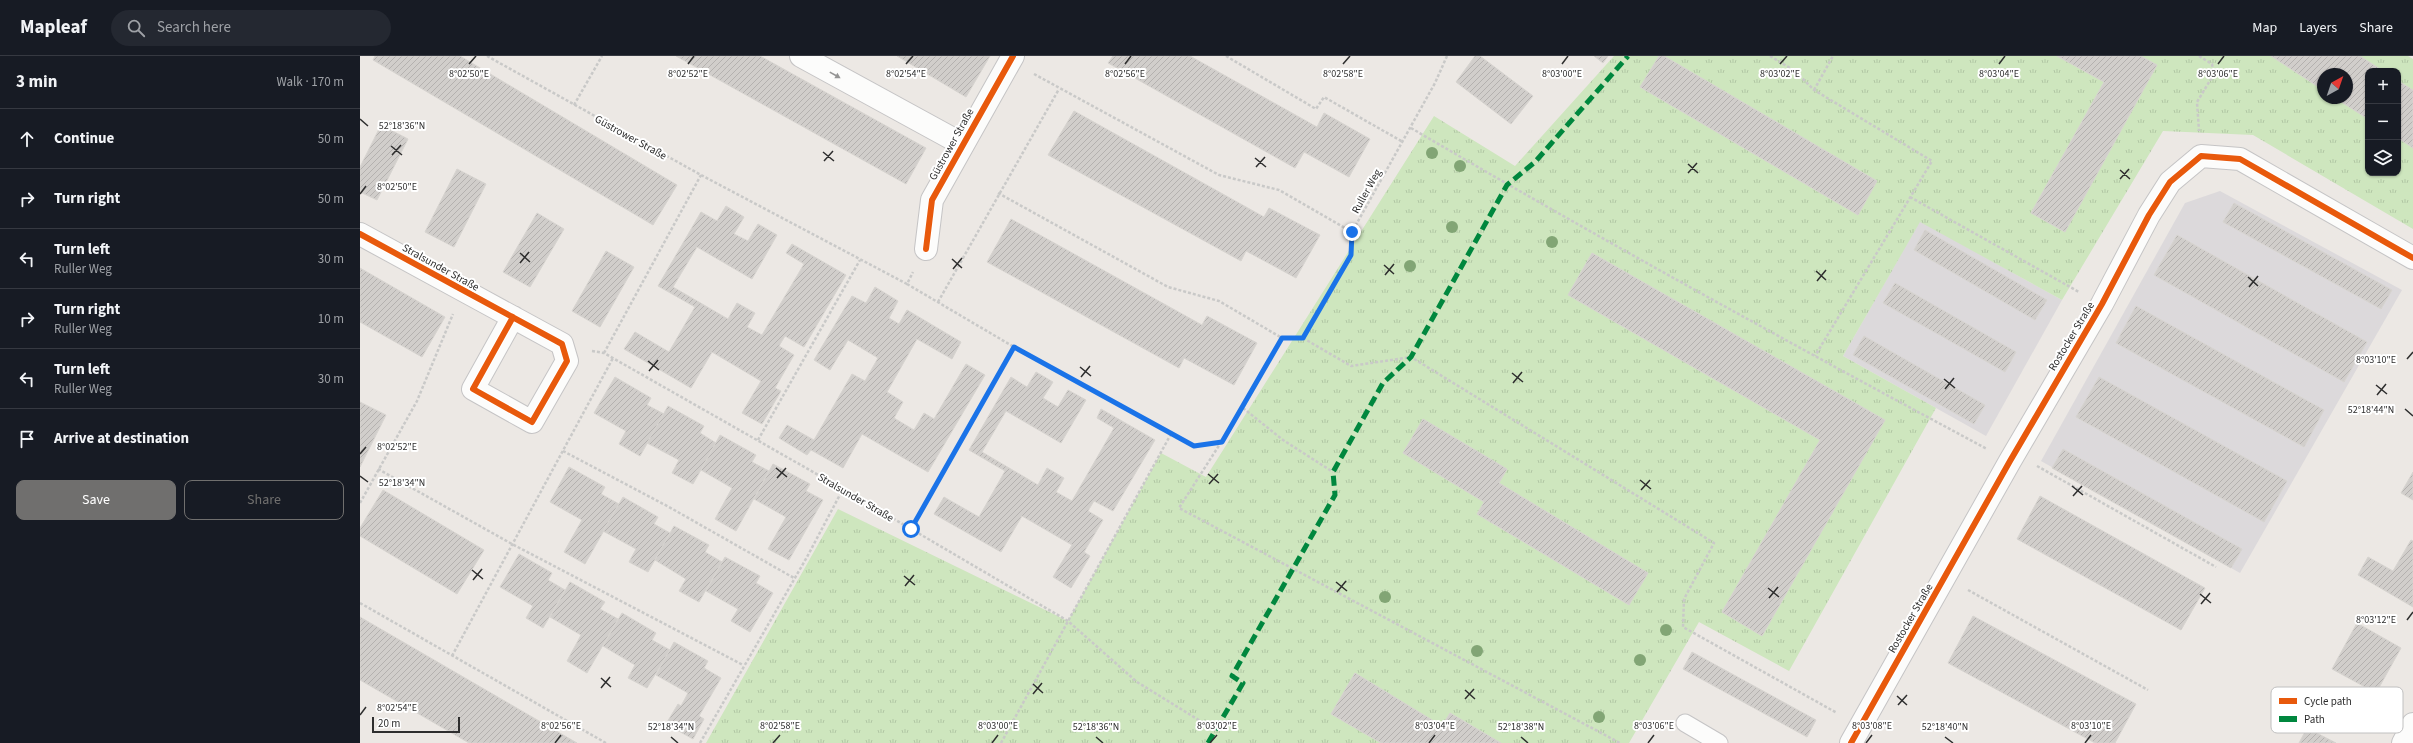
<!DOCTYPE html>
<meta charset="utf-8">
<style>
:root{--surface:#171b24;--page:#242831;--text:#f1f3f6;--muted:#9ea1a6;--line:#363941;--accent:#706f6e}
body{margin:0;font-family:"Source Sans 3",sans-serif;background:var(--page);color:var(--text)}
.controls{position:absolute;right:12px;top:12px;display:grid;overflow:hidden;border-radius:8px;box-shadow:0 1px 3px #0004}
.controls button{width:36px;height:36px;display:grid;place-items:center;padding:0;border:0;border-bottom:1px solid var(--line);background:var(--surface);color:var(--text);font:20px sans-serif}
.compass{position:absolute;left:1957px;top:12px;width:36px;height:36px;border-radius:50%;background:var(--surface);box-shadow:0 1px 3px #0004;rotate:40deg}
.scale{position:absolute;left:12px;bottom:10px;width:88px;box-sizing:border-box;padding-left:4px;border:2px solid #2e2e2e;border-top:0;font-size:11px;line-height:14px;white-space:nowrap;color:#2e2e2e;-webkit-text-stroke:3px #fff;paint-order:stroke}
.stop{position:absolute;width:12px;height:12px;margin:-9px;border:3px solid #1a73e8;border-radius:50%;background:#fff}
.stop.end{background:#1a73e8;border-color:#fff;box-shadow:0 1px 4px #0008}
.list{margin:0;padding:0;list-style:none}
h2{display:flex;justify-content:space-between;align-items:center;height:52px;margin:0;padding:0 16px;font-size:17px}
h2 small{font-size:13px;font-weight:400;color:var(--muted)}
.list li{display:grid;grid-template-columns:26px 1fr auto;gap:12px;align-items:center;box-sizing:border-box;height:60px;padding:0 16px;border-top:1px solid var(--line)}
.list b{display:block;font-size:15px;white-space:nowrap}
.list p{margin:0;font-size:13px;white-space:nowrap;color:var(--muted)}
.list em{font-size:13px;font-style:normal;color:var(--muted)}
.actions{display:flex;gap:8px;padding:12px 16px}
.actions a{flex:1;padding:9px 0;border:1px solid var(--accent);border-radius:8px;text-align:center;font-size:14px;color:var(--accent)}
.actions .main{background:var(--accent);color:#fff}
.icon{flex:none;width:22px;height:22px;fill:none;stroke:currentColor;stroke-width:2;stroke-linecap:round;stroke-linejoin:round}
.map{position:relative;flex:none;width:2053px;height:687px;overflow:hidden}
header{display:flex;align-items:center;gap:24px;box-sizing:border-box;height:56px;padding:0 20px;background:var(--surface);border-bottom:1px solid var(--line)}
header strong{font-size:19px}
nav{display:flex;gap:22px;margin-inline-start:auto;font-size:14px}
.search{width:280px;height:36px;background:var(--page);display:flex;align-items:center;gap:10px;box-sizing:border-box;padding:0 14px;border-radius:22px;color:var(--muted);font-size:15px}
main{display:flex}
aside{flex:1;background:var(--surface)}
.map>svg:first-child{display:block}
</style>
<header>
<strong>Mapleaf</strong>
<div class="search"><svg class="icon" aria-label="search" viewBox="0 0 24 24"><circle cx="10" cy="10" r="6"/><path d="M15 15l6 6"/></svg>Search here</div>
<nav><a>Map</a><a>Layers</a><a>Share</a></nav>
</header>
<main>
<aside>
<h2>3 min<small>Walk · 170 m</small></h2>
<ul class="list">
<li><svg class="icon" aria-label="ahead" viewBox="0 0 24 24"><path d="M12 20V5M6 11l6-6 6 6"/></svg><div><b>Continue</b></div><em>50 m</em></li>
<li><svg class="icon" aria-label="right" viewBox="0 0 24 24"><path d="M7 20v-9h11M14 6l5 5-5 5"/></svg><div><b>Turn right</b></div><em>50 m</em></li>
<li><svg class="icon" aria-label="left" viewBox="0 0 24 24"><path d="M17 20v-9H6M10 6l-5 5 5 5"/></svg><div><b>Turn left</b><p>Ruller Weg</p></div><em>30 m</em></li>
<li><svg class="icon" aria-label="right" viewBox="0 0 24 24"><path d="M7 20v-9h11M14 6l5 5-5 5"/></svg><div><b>Turn right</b><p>Ruller Weg</p></div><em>10 m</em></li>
<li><svg class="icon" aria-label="left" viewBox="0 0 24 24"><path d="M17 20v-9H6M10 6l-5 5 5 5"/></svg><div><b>Turn left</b><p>Ruller Weg</p></div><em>30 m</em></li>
<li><svg class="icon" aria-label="arrive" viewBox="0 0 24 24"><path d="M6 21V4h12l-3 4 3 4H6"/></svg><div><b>Arrive at destination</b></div></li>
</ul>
<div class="actions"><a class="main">Save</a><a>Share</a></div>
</aside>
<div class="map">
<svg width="2053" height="687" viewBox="0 0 2053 687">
<defs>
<pattern id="park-tufts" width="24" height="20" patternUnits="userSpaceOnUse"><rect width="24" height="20" fill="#cee6be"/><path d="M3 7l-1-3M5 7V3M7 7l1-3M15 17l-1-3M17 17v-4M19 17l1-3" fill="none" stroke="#b1c6a4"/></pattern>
<pattern id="building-hatch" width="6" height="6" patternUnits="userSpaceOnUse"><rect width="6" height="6" fill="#d1cecb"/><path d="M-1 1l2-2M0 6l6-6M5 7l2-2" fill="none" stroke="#b4b1af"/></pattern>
</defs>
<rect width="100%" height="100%" fill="#ece8e4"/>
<!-- industrial -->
<g fill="#dcd9db">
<path d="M1860,135L2042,234L1880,517L1681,405L1825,147Z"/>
<path d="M1560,165L1702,244L1626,380L1483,300Z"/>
</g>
<!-- park -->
<path fill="url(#park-tufts)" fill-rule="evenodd" d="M1254,0H2048L2053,3V173L1893,79L1803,75L1702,244L1560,166L1483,300L1576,352L1429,615L1339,566L1269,687H346L478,453L708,565L801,397L846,421L1074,60L1155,110ZM2008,15H2038V117H2008ZM1963,18H1987V42H1963Z"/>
<!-- building -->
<g fill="url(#building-hatch)" stroke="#d7d4d0">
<path d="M15,0H100L317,129L293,169L13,4Z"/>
<path d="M316,0H400L566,92L546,128Z"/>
<path d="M537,0H630L606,41Z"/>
<path d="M753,0H830L957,71L964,57L1010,83L989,121L944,96L935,112L748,7Z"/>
<path d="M1115,0H1120L1173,40L1151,68L1096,26Z"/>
<path d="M1234,0H1248L1243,7Z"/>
<path d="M1299,0H1304L1517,125L1498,159L1280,31Z"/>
<path d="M1697,0H1781L1797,9L1705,176L1671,157L1744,26Z"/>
<path d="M1911,0H2000L2023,15H2008V63L1975,42H1987V18H1963V34Z"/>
<path d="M2038,25L2053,34V92L2038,82Z"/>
<path d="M714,55L904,161L909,152L960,179L936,222L886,195L881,205L688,99Z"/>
<path d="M21,69L48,83L17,144L0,136V111Z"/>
<path d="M97,113L126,128L94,191L65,176Z"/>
<path d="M1874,147L2032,234L2021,253L1863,166Z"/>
<path d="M366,150L384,161L374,178L388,185L398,168L417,179L392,223L337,191L313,231L368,263L377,247L395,257L387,271L402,279L444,208L426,197L432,188L486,219L444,291L425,280L419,290L434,299L415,332L421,335L402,368L382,357L401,325L352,296L331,332L264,293L275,276L309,296L335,251L298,230L341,156L357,165Z"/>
<path d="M177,157L204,173L170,231L143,216Z"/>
<path d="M651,163L842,269L847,260L897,287L874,329L824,302L819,312L627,206Z"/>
<path d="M1565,174L1687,244L1675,264L1554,194Z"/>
<path d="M1817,179L2007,286L1984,326L1794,219Z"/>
<path d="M246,195L274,211L240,271L212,255Z"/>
<path d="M1232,197L1525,364L1402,580L1362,556L1460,384L1208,239Z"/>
<path d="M0,212L85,261L62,301L0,266Z"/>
<path d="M1535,227L1656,296L1645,316L1523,247Z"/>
<path d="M515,231L538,245L529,262L539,268L547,254L601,286L592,303L557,283L527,336L543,346L534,362L554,374L564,357L574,363L606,308L625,319L568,416L502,378L483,412L451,394L447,399L419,382L427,369L454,384L492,318L505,325L518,302L488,284L470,314L454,304L492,240L506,247Z"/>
<path d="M1776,250L1964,354L1944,391L1756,287Z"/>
<path d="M1504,280L1625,349L1614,368L1493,299Z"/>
<path d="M676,316L693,326L683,342L698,351L708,334L726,344L701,387L646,355L622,396L678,429L687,412L704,422L696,436L712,445L754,372L737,362L741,353L795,384L753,455L734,445L728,455L743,464L724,496L730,500L711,532L693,521L712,489L662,460L641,496L574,458L584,441L619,461L645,415L609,394L651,321L667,331Z"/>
<path d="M255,321L291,342L287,349L304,358L280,400L259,388L266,375L234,357Z"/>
<path d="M1739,321L1927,425L1904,466L1716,361Z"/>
<path d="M0,346L26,359L0,411Z"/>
<path d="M308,350L344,370L340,377L356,387L333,428L312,417L319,404L287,387Z"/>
<path d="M1063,363L1147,413L1139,427L1288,517L1269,549L1117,458L1124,446L1043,397Z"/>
<path d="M360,379L396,399L392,406L409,415L376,475L355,463L372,432L341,414Z"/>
<path d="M1703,393L1882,493L1871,512L1692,412Z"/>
<path d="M413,408L450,428L446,435L463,444L429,504L408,493L426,461L394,443Z"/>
<path d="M209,411L245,431L241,438L259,448L225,508L204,496L222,464L190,446Z"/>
<path d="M2053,416V444L2041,437Z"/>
<path d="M23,434L124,494L97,538L0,480V472Z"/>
<path d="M1680,440L1845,532L1821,574L1657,483Z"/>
<path d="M263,441L298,461L294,468L310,477L288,516L269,506L276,493L243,475Z"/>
<path d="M314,470L349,489L345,496L362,506L339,546L319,535L326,523L295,504Z"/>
<path d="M2051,484L2053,485V551L1998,519L2008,501L2033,515Z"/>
<path d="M159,498L192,517L188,524L205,534L183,572L166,562L173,550L140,531Z"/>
<path d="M365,501L400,520L396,527L413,537L390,576L371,565L378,553L346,535Z"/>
<path d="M210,526L245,546L240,553L258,563L227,617L207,605L221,579L190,561Z"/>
<path d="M262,557L296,577L292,584L310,594L287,632L268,622L275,609L243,590Z"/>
<path d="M1613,560L1776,648L1755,687H1735L1588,607Z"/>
<path d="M0,561L217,687H109L0,624Z"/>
<path d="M1997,567L2041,592L2016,637L1972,613Z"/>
<path d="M314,586L348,605L344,612L361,622L339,660L344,663L333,683L306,668L318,648L321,650L328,637L296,619Z"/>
<path d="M1332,596L1456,664L1447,681L1323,613Z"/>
<path d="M995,617L1082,670L1090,657L1141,687H1021L971,658Z"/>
<path d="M1947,672L1976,687H1939Z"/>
</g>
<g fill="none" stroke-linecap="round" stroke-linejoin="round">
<defs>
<path id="service" d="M1325,667L1359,687"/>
<g id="minor">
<path d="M441,0L602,88"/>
<path d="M0,178C67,215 135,251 202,288L207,305L172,366L113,333L153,261"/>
<path d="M566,193L572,144L653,0"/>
<path d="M1491,687L1650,405L1742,248L1789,159L1810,126L1841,100L1880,103L2053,202"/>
<path d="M2043,687L2053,668"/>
</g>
</defs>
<!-- service casing -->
<use href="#service" stroke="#c5c4c5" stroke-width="19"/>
<!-- minor casing -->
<use href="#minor" stroke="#c5c4c5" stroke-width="24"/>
<!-- path -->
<g stroke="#c9c9c8" stroke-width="2.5" stroke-dasharray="3 2" stroke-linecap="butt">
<path d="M127,0L341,119L547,228L553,216"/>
<path d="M866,0L956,53L964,41L1043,86"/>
<path d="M1087,0L1075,27L992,176L991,199L943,282H922L883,352L819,452L1260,687"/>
<path d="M1410,0L1435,15L1454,34L1572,105L1455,300"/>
<path d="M1839,0L1852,8L1854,18L1837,46L1839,75"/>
<path d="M674,18L859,119L919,134L992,176"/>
<path d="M1454,34L1473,0"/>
<path d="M214,49L242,0"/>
<path d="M1051,72C1240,183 1433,289 1627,393"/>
<path d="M638,137L808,231L859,245L922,282"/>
<path d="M1550,141L1719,236"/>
<path d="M547,228L654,291L834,390L861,386"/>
<path d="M578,246L699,33"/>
<path d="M943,282L991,310L1051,301L1354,487L1324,543L1323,571L1477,657"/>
<path d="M232,295L244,297L483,433L708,565L777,626L855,674"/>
<path d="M244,297L341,119"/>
<path d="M883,352L923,384L973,416"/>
<path d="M398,384L500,204"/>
<path d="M203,395L309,451L434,522"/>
<path d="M1677,410L1856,511"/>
<path d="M18,413L152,488L383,609"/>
<path d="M0,447L57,345L93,258"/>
<path d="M551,473L654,291"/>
<path d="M1608,534L1788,634"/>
<path d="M0,547L246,687"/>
<path d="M92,600L253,302"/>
<path d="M340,687L447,501L483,433"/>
<path d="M641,687L811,378"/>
</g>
<!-- service -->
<use href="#service" stroke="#fcfcfb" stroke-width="17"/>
<!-- minor -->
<use href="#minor" stroke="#fcfcfb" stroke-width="22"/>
<!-- quiet -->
<path stroke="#00873e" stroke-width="5" stroke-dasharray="10 5" stroke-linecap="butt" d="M848,687L883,627L872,620L975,439L973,416L1023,327L1051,301L1147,129L1175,106L1268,0"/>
<defs>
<g id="cycleway">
<path d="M0,178C67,215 135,251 202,288L207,305L172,366L113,333L153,261"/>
<path d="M566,193L572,144L653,0"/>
<path d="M1491,687L1650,405L1742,248L1789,159L1810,126L1841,100L1880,103L2053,202"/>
</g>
</defs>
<!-- cycleway casing -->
<use href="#cycleway" stroke="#fff" stroke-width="8"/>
<!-- cycleway -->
<use href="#cycleway" stroke="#e8590c" stroke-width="6"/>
</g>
<!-- trees -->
<g fill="#82a575">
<circle cx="1072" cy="97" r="6"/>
<circle cx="1100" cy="110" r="6"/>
<circle cx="1092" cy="171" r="6"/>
<circle cx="1192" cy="186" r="6"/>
<circle cx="1050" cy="210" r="6"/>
<circle cx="1025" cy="541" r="6"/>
<circle cx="1306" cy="574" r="6"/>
<circle cx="1117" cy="595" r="6"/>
<circle cx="1280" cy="604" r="6"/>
<circle cx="1239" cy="661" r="6"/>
</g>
<!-- one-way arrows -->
<defs><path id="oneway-solid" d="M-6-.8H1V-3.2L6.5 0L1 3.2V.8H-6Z"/></defs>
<use fill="#959594" href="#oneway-solid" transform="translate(475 19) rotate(29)"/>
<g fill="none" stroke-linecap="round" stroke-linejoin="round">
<!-- route -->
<path stroke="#1a73e8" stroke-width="5" d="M551,473L654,291L834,390L862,386L922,282H943L991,199L992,176"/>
</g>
<!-- ticks -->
<path fill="none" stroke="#2e2e2e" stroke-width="1.5" d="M109,8L116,0M328,8L334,0M546,8L553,0M765,8L771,0M983,8L990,0M1202,8L1208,0M1420,8L1427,0M1639,8L1645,0M1858,8L1864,0M0,63L8,70M31,90L42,99M463,96L474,105M32,99L41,89M895,102L906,111M464,105L473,95M1328,108L1338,117M896,111L905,101M1760,114L1770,123M1328,117L1337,107M1760,123L1769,113M0,138L6,130M160,197L170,206M592,203L602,212M160,207L169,196M1024,209L1034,218M593,213L602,202M1456,215L1466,224M1025,219L1034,208M1888,221L1898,230M1457,225L1466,214M1889,231L1898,220M2047,303L2053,296M288,305L299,314M720,311L731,320M289,315L298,304M1152,317L1163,326M721,321L730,310M1584,323L1595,332M1153,327L1162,316M2016,329L2027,338M1585,333L1594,322M2017,339L2026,328M2045,353L2053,360M0,398L6,391M416,412L427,421M848,418L859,427M0,420L8,426M417,422L426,412M1280,424L1291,433M849,428L858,418M1712,430L1723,439M1281,434L1290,424M1713,440L1722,430M112,514L123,523M544,520L555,529M113,524L122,513M976,526L987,535M545,530L554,519M1408,532L1419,541M977,536L986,525M1840,538L1851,547M1409,542L1418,531M1841,548L1850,537M2047,564L2053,556M241,622L251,631M673,628L683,637M241,632L250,621M1105,634L1115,643M673,638L682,627M1537,640L1547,649M1105,643L1114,633M1538,649L1547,639M0,659L6,651M311,681L318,687M736,681L743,687M1161,681L1168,687M1585,681L1593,687M195,687L201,679M413,687L420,679M632,687L638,679M850,687L857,679M1069,687L1075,679M1288,687L1294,679M1506,687L1512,679M1725,687L1731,679"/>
<g text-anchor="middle" stroke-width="4" stroke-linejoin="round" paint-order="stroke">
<!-- street labels -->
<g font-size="11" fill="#2e2e2e" stroke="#fff">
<text transform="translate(271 81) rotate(29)" y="4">Güstrower Straße</text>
<text transform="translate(591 88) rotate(-61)" y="4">Güstrower Straße</text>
<text transform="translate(1006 135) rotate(-61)" y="4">Ruller Weg</text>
<text transform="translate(81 211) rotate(29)" y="4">Stralsunder Straße</text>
<text transform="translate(1711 280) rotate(-59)" y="4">Rostocker Straße</text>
<text transform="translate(496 441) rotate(30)" y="4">Stralsunder Straße</text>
<text transform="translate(1550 562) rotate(-60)" y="4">Rostocker Straße</text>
</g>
</g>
<!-- legend -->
<rect x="1911" y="631" width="132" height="46" rx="6" fill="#fff" stroke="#c0c0c0" stroke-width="1"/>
<rect x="1919" y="642" width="18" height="6" fill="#e8590c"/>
<rect x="1919" y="660" width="18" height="6" fill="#00873e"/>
<g font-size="11" fill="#2e2e2e">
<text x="1944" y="649">Cycle path</text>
<text x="1944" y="667">Path</text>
</g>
<g font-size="10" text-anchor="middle" fill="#2e2e2e" stroke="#fff" stroke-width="4" stroke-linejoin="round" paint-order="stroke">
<text x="109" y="21">8°02'50"E</text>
<text x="328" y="21">8°02'52"E</text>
<text x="546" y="21">8°02'54"E</text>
<text x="765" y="21">8°02'56"E</text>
<text x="983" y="21">8°02'58"E</text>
<text x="1202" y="21">8°03'00"E</text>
<text x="1420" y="21">8°03'02"E</text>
<text x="1639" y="21">8°03'04"E</text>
<text x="1858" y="21">8°03'06"E</text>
<text x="42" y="73">52°18'36"N</text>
<text x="37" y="134">8°02'50"E</text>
<text x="2016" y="307">8°03'10"E</text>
<text x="2011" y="357">52°18'44"N</text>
<text x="37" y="394">8°02'52"E</text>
<text x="42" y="430">52°18'34"N</text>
<text x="2016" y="567">8°03'12"E</text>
<text x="37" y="655">8°02'54"E</text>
<text x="201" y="673">8°02'56"E</text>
<text x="420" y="673">8°02'58"E</text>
<text x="638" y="673">8°03'00"E</text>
<text x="857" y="673">8°03'02"E</text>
<text x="1075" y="673">8°03'04"E</text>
<text x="1294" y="673">8°03'06"E</text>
<text x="1512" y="673">8°03'08"E</text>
<text x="1731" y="673">8°03'10"E</text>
<text x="311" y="674">52°18'34"N</text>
<text x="736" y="674">52°18'36"N</text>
<text x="1161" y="674">52°18'38"N</text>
<text x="1585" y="674">52°18'40"N</text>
</g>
</svg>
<div class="controls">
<button>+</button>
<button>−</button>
<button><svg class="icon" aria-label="layers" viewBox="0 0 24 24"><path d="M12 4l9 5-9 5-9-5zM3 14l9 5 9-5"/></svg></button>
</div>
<svg class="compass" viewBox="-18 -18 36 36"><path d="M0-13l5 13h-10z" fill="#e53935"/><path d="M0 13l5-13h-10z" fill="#9ea1a6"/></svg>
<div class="scale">20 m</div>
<div class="stop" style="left:551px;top:473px"></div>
<div class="stop end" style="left:992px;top:176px"></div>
</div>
</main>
